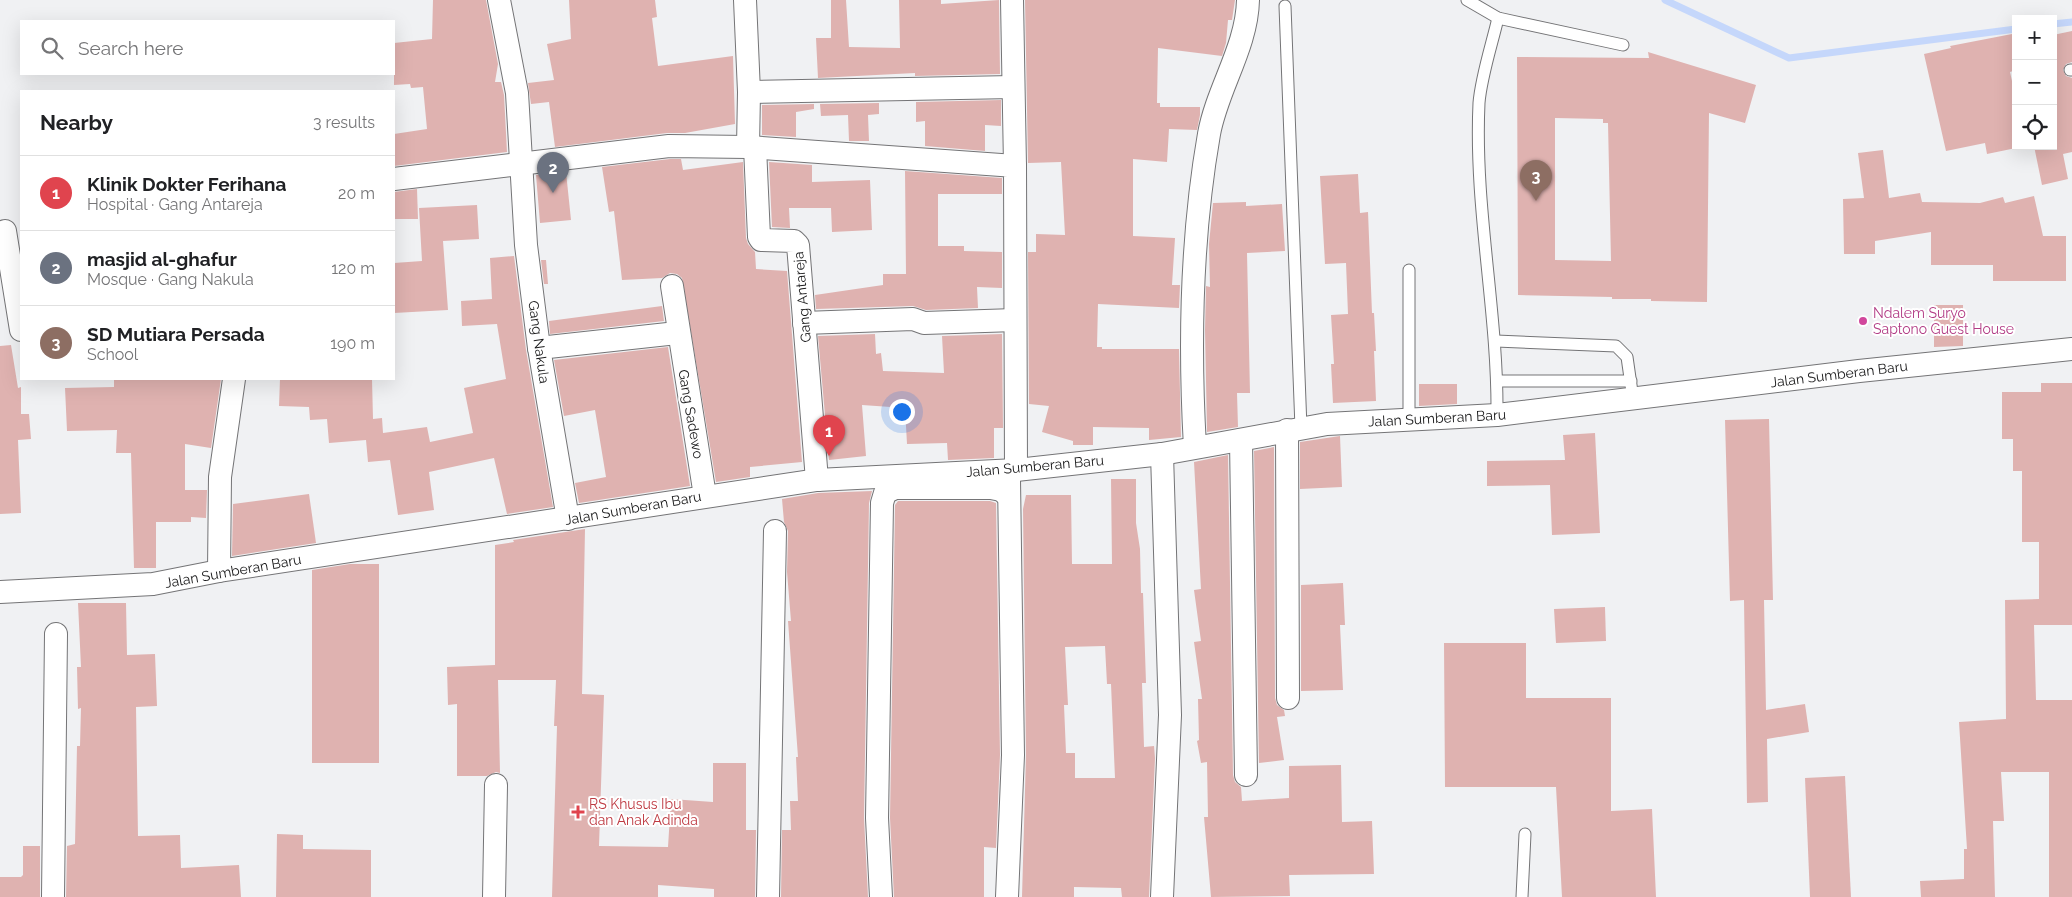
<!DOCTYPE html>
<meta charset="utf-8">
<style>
:root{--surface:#fff;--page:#f2f2f2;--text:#202124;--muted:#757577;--line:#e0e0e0;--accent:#a11c6a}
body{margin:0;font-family:Raleway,sans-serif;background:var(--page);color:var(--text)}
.controls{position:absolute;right:15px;top:15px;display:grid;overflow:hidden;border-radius:0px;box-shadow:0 5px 20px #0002}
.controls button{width:45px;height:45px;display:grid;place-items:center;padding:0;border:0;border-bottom:1px solid var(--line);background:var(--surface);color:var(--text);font:25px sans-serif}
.you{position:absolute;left:901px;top:411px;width:18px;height:18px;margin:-12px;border:4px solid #fff;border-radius:50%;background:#1a73e8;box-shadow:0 0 0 8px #1a73e833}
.badge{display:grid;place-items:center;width:32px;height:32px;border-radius:50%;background:var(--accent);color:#fff;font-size:16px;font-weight:700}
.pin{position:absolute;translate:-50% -41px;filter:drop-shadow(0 1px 2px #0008)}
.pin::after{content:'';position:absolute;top:26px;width:18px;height:15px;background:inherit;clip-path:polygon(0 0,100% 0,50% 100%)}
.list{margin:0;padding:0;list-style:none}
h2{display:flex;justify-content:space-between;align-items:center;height:65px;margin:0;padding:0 20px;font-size:21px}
h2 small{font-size:16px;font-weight:400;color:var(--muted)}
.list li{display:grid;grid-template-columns:32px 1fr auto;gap:15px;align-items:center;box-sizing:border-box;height:75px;padding:0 20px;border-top:1px solid var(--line)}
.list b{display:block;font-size:19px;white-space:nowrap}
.list p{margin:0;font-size:16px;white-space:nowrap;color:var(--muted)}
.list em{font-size:16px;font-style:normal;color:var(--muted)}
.icon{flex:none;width:28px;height:28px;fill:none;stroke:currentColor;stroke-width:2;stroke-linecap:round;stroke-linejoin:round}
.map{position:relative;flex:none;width:2072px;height:897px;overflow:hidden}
.search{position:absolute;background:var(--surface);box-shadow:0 5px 20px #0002;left:20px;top:20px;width:375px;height:55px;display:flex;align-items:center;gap:12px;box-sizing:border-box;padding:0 18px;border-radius:0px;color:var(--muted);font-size:19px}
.panel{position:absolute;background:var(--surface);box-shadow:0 5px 20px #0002;left:20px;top:90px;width:375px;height:290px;border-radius:0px}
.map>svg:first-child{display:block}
</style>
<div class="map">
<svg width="2072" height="897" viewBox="0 0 2072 897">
<rect width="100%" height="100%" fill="#f0f1f3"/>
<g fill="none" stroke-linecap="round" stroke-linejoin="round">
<!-- stream -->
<g stroke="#c5d7fb" stroke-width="7">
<path d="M1665,0L1789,58L2016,29"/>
<path d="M2053,24L2072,22"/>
</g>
</g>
<!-- building -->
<g fill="#dfb2b0" fill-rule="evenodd">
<path d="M433,0H486L498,64L495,82H501L504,95L507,152L394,166V134L427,129L423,87L411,88L410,84L394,85V43L432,39Z"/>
<path d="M569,0H655L657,17L652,18L658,66L733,56L735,124L685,133H667L555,147L549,102L531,104L528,83L554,80L547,44L571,39Z"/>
<path d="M831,0H846L849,47L900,48L899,0H941V4L999,0L1000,74L915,76V73L818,78L816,38H831Z"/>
<path d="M1025,0H1235L1232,20H1228L1226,43L1222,56L1158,48L1157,103H1160V107H1200V115L1197,130L1169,129L1167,162L1133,159V236L1175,238L1172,285H1180L1179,308L1098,304L1097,347H1102V349H1179L1181,437L1149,440V428L1093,427V445H1073V441L1042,432L1049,406L1029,404L1028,252H1036V234L1065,235L1061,162L1028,163Z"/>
<path d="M2072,31V62L2066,64L2063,70L2066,76L2072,78V152L2063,154L2068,179L2042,185L2034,146H2053V35Z"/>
<path d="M2012,34L2016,52V70L2010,72L2016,99V148L1987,154L1985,143L1946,151L1924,54L1951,48L1950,46Z"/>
<path d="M1648,52L1756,85L1745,123L1709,113L1707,302L1651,301V299H1612V297L1518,295L1517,57L1649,58ZM1555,118L1603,119V123H1608L1611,261L1555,260Z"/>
<path d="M1001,100V126L985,125V151L925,146V121L916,122V102Z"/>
<path d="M879,103V114L868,115L869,141H849L848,115L821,116L820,104Z"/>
<path d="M814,104V109L796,112V137L762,135V105Z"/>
<path d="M1883,150L1889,198L1920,193L1922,202L1980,203L2003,197L2005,203L2034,196L2043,236H2066V281H1993V265H1931V232L1875,241V254H1844L1843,199L1864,198L1858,153Z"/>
<path d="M670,159H681L683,170L743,162L746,238L748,244L755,252L756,269L787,271L802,462L750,467V477L716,482L682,278L677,274L670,273L662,278L622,280L614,211L609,212L602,167Z"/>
<path d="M769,162L812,165V182L870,180L872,230L832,232L831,208H789L790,228L772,227Z"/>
<path d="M905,171L1002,178V194H938V246H964V251L1002,252V288L977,287L978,308L926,310L913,306L816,309L815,295L883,285V274H906Z"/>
<path d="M566,172L571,220L540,223L536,175Z"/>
<path d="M1358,174L1360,213L1368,212L1372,313H1374L1376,351H1374L1376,401L1333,403L1331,364H1334L1331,315L1348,314L1346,263L1325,264L1320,176Z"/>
<path d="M417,189L418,219H394V192Z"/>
<path d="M1246,202V206L1282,204L1285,251L1247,253L1250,393H1237L1238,427L1207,432L1205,330L1206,286L1210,287L1209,244L1213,203Z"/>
<path d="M477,205L479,239L443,241L448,310L394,313V263L422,261L419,208Z"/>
<path d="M514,256L526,350L553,507L507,514L494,458L429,472L434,510L398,515L390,460L368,462L366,440L329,443L327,419L310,420L309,407L279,406L280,379H372L373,419L382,418L383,433L427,427L430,442L473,433L464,388L506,379L497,324L462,326L461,301L492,299L490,258Z"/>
<path d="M541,260H546L548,284H544Z"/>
<path d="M1934,305H1963V346L1934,347Z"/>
<path d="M662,306L664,321L550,334L549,321Z"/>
<path d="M875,334L876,354L881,353L883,371L944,373L942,336L1002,334L1003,428H994V458L948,460L947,443L907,444L905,408L862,405L866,456L829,460L818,336Z"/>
<path d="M11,345L18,388L21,387V414H29L31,439L18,440L21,513L0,514V346Z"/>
<path d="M668,347L690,486L579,503L575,483L606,477L595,410L564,416L554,360Z"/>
<path d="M114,379H221L211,448L185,444V490H207L206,518L191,517V522H156V568H134L131,453H116L117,430L67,431L65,388L114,387Z"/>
<path d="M2041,383H2072V625H2034L2036,700H2072V897H2049V772H2001L2004,821H1993L1995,897H1921L1920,881L1964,879V849H1967L1959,722L2006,719L2005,600L2039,599V542H2022V471H2013V439H2002V392H2041Z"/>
<path d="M1419,384H1457V404L1419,406Z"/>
<path d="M1769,419L1773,600H1764L1766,710L1805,704L1809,732L1767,739L1768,802L1747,803L1744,600L1730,601L1725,420Z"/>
<path d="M1595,433L1600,533L1552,535L1550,485L1487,486V461L1565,460L1563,435Z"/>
<path d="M1340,436L1342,487L1300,489V442Z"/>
<path d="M1274,447L1275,698L1277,705L1284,710L1285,716L1277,717L1284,760L1259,763L1254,451Z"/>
<path d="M1228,455L1233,775L1235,782L1241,787L1242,801L1289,798V766L1341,765L1342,822L1372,821L1374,874L1289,875L1290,896L1211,897L1204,817H1208L1207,762L1201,763L1197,741L1199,740L1198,699H1202L1194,642L1201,641L1194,590L1201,589L1194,462Z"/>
<path d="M1111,479H1136V523L1140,549L1141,593H1143L1146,683H1142L1144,747L1154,746L1155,758L1149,897H1122L1121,888L1074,887V897H1022L1026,755L1023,509L1026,495H1071L1072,564H1112ZM1105,646L1107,684H1111L1115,778H1075V753H1066L1064,705H1068L1065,647Z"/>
<path d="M872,491L869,503L864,818L868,897H781L782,830H791L790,801H798L796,757H798L788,621H791L787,572L788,531L784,522L782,499L818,493Z"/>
<path d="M309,494L316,543L232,556L233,504Z"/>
<path d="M898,501H990L996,503L1000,755L996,848L984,847V897H894L890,818L895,505Z"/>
<path d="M585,529L582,694L604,695L599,846L668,847L671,799L713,802V763H746V830H756L755,897H714V889L658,885V897H552L557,726H554L556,680H498L500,773L496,772L487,776H457V704L448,705L447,667L495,665V545L514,542L513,540Z"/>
<path d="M350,564H379V763H312V570Z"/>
<path d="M1343,583L1345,625H1340L1343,690L1301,691V585Z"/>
<path d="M78,603H126L127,655L155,654L157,706L136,707L138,836L180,835L181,868L239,865L241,897H66L67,846L75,844L77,746H80L81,708L78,709L77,667H81Z"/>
<path d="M1605,607L1606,641L1556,643L1554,609Z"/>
<path d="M1444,643H1526V698H1611V811L1652,809L1656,897H1562L1556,787H1445Z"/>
<path d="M1845,776L1851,897H1810L1805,778Z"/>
<path d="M277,834L303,835V849L371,850V897H276Z"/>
<path d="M23,846H40V897H0V877H21L23,875Z"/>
</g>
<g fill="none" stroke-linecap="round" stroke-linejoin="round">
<defs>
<g id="lane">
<path d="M1467,0L1498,18L1623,45"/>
<path d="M1285,6L1301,428"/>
<path d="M2070,70H2072"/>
<path d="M1409,270V420"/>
<path d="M1496,341L1616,346L1627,357L1633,399"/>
<path d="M1497,381H1631"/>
<path d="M1497,415C1498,311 1474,208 1479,103C1481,77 1492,44 1498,18"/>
<path d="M1522,897L1525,834"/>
</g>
<g id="street">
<path d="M499,0L517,93L526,245L539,348L568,519"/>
<path d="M745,0L749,92L748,147"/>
<path d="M1012,0L1015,166"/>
<path d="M749,92L1013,87"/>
<path d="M755,147L759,237L761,240L794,241L798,245L817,480"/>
<path d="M394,179L669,146L748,147L1015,166L1016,470"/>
<path d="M5,231L21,330"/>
<path d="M672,286L705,496"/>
<path d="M804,323L913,319L924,323L1015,320"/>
<path d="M539,348L677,333"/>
<path d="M1287,430L1288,698"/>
<path d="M1241,440L1246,775"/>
<path d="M1195,447C1189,343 1191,237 1209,134C1217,89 1247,47 1248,0"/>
<path d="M219,571L220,477L234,379"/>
<path d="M0,592L153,584L219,571L817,480L1016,470L1162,454L1327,424L1497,415L1859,371L2072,349"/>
<path d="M53,897L56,634"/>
<path d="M494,897L496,785"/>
<path d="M768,897L775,531"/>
<path d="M881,897L877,818L882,503L885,493L895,488H991L1001,490L1008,496"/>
<path d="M1007,897L1013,755L1009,480"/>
<path d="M1162,897L1170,715L1162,454"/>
</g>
</defs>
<!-- lane casing -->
<use href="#lane" stroke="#747476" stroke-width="13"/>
<!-- street casing -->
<use href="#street" stroke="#747476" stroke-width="24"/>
<!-- lane -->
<use href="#lane" stroke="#fff" stroke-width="11"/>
<!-- street -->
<use href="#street" stroke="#fff" stroke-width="22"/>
</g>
<!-- markers -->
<circle fill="#d1479c" stroke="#fff" stroke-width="2" cx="1863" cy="321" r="5"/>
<path fill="#e0444e" stroke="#fff" stroke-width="2" d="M575.5 804.5h5v5h5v5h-5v5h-5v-5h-5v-5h5z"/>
<g text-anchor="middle" stroke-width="4" stroke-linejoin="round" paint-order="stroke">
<!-- street labels -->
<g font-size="14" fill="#19191a" stroke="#fff">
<text transform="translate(802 297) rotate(-95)" y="5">Gang Antareja</text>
<text transform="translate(539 342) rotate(82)" y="5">Gang Nakula</text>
<text transform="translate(1839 374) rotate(-7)" y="5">Jalan Sumberan Baru</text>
<text transform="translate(691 414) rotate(80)" y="5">Gang Sadewo</text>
<text transform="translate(1437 418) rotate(-3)" y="5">Jalan Sumberan Baru</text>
<text transform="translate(1035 466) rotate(-5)" y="5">Jalan Sumberan Baru</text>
<text transform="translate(633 508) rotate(-10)" y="5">Jalan Sumberan Baru</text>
<text transform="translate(233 571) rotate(-10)" y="5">Jalan Sumberan Baru</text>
</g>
<!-- hotel labels -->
<g font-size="14" fill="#b23c85" stroke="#fff" text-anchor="start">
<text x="1873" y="318">Ndalem Suryo<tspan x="1873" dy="16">Saptono Guest House</tspan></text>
</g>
<!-- health labels -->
<g font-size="14" fill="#be3a42" stroke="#fff" text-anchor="start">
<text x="589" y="809">RS Khusus Ibu<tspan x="589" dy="16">dan Anak Adinda</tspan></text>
</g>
</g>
</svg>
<div class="controls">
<button>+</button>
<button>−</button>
<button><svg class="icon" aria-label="locate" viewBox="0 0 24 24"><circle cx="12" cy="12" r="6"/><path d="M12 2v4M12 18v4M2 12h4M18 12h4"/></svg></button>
</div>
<div class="you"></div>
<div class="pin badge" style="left:829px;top:456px;background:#e0444e">1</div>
<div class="pin badge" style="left:553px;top:193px;background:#6b7280">2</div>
<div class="pin badge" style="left:1536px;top:201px;background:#8d6e63">3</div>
<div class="search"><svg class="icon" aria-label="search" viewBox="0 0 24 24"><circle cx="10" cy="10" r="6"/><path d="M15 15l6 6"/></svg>Search here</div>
<section class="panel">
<h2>Nearby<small>3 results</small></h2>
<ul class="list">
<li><span class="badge" style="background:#e0444e">1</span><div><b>Klinik Dokter Ferihana</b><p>Hospital · Gang Antareja</p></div><em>20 m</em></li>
<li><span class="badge" style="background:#6b7280">2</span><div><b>masjid al-ghafur</b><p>Mosque · Gang Nakula</p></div><em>120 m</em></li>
<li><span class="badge" style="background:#8d6e63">3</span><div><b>SD Mutiara Persada</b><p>School</p></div><em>190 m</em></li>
</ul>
</section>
</div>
